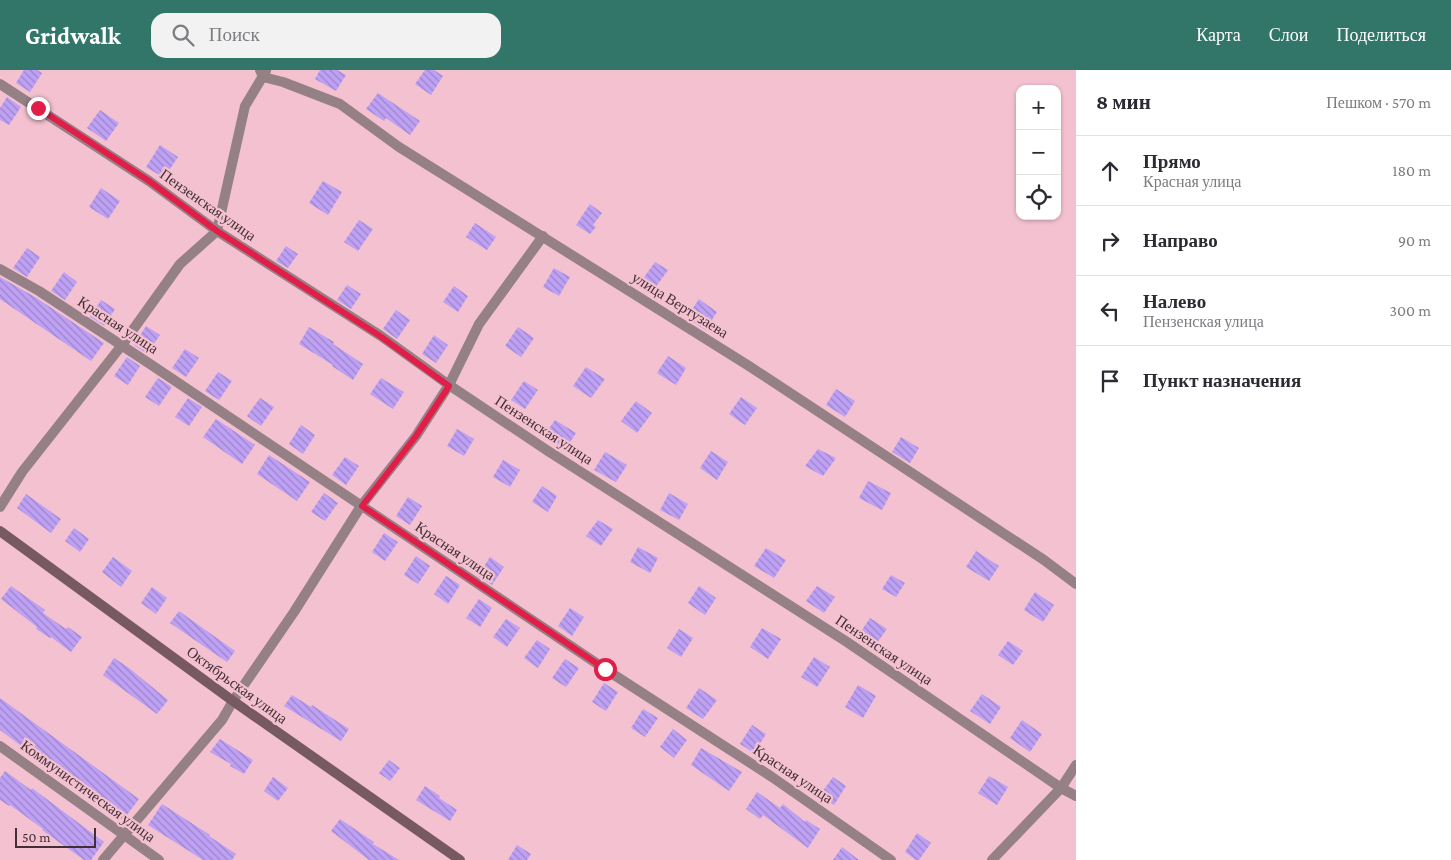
<!DOCTYPE html>
<html lang="ru">
<meta charset="utf-8">
<style>
:root{--surface:#fff;--page:#f2f2f3;--text:#2b2b33;--muted:#7c7c81;--line:#e1e1e2;--accent:#32766a}
body{margin:0;font-family:"Crimson Pro",serif;background:var(--page);color:var(--text)}
.controls{position:absolute;right:15px;top:15px;display:grid;overflow:hidden;border-radius:10px;box-shadow:0 1px 4px #0004}
.controls button{width:45px;height:45px;display:grid;place-items:center;padding:0;border:0;border-bottom:1px solid var(--line);background:var(--surface);color:var(--text);font:25px sans-serif}
.scale{position:absolute;left:15px;bottom:12px;width:81px;box-sizing:border-box;padding-left:5px;border:2px solid #422e34;border-top:0;font-size:14px;line-height:18px;white-space:nowrap;color:#422e34;-webkit-text-stroke:4px #f3c1cf;paint-order:stroke}
.stop{position:absolute;width:15px;height:15px;margin:-11px;border:4px solid #e11d48;border-radius:50%;background:#fff}
.stop.end{background:#e11d48;border-color:#fff;box-shadow:0 1px 5px #0008}
.list{margin:0;padding:0;list-style:none}
h2{display:flex;justify-content:space-between;align-items:center;height:65px;margin:0;padding:0 20px;font-size:21px}
h2 small{font-size:16px;font-weight:400;color:var(--muted)}
.list li{display:grid;grid-template-columns:32px 1fr auto;gap:15px;align-items:center;box-sizing:border-box;height:70px;padding:0 20px;border-top:1px solid var(--line)}
.list b{display:block;font-size:19px;white-space:nowrap}
.list p{margin:0;font-size:16px;white-space:nowrap;color:var(--muted)}
.list em{font-size:16px;font-style:normal;color:var(--muted)}
.icon{flex:none;width:28px;height:28px;fill:none;stroke:currentColor;stroke-width:2;stroke-linecap:round;stroke-linejoin:round}
.map{position:relative;flex:none;width:1076px;height:790px;overflow:hidden}
header{display:flex;align-items:center;gap:30px;box-sizing:border-box;height:70px;padding:0 25px;background:var(--accent);color:#fff}
header strong{font-size:24px}
nav{display:flex;gap:28px;margin-inline-start:auto;font-size:18px}
.search{width:350px;height:45px;background:var(--page);display:flex;align-items:center;gap:12px;box-sizing:border-box;padding:0 18px;border-radius:15px;color:var(--muted);font-size:19px}
main{display:flex}
aside{flex:1;background:var(--surface)}
.map>svg:first-child{display:block}
</style>
<header>
<strong>Gridwalk</strong>
<div class="search"><svg class="icon" aria-label="search" viewBox="0 0 24 24"><circle cx="10" cy="10" r="6"/><path d="M15 15l6 6"/></svg>Поиск</div>
<nav><a>Карта</a><a>Слои</a><a>Поделиться</a></nav>
</header>
<main>
<div class="map">
<svg width="1076" height="790" viewBox="0 0 1076 790">
<defs>
<pattern id="building-back-hatch" width="6" height="6" patternUnits="userSpaceOnUse" patternTransform="scale(1.25)"><rect width="6" height="6" fill="#bea1f5"/><path d="M-1 5l2 2M0 0l6 6M5-1l2 2" fill="none" stroke="#9c84c7"/></pattern>
</defs>
<rect width="100%" height="100%" fill="#f3c1cf"/>
<!-- building -->
<g fill="url(#building-back-hatch)">
<path d="M24,0H37L42,3L30,22L16,13Z"/>
<path d="M320,0H337L346,5L336,21L315,9Z"/>
<path d="M425,0H434L443,6L431,25L415,14Z"/>
<path d="M378,23L420,51L410,65L386,48L384,51L366,39Z"/>
<path d="M7,27L21,37L9,55L0,50V38Z"/>
<path d="M100,40L119,53L106,71L87,58Z"/>
<path d="M160,75L178,87L164,108L146,97Z"/>
<path d="M323,111L342,122L328,145L309,133Z"/>
<path d="M101,118L120,131L108,149L89,137Z"/>
<path d="M590,134L602,143L593,155L596,157L590,164L576,155Z"/>
<path d="M359,150L373,159L358,181L344,172Z"/>
<path d="M475,153L496,167L487,180L466,167Z"/>
<path d="M286,176L298,184L288,198L276,191Z"/>
<path d="M27,178L40,187L27,207L13,198Z"/>
<path d="M655,192L668,200L655,218L642,210Z"/>
<path d="M554,198L570,207L559,226L543,217Z"/>
<path d="M64,202L77,212L65,230L51,221Z"/>
<path d="M0,207L35,227L104,273L91,291L0,229Z"/>
<path d="M347,215L361,224L351,239L337,230Z"/>
<path d="M454,216L468,226L458,242L443,232Z"/>
<path d="M699,229L717,242L705,260L687,247Z"/>
<path d="M101,230L115,239L104,256L90,247Z"/>
<path d="M396,240L410,250L397,269L383,259Z"/>
<path d="M146,256L160,265L147,284L134,275Z"/>
<path d="M309,257L334,272L333,274L363,294L353,310L332,296L333,295L299,274Z"/>
<path d="M518,257L534,268L521,287L505,276Z"/>
<path d="M434,265L448,275L436,293L422,284Z"/>
<path d="M185,279L199,288L186,307L172,298Z"/>
<path d="M668,286L686,298L676,315L657,303Z"/>
<path d="M127,287L140,296L128,315L114,306Z"/>
<path d="M586,297L605,309L591,328L573,316Z"/>
<path d="M218,302L232,311L219,330L205,321Z"/>
<path d="M158,308L172,317L159,336L145,327Z"/>
<path d="M381,308L404,322L393,339L370,324Z"/>
<path d="M524,311L538,320L525,339L511,330Z"/>
<path d="M836,319L855,331L845,347L826,335Z"/>
<path d="M741,327L757,338L745,355L729,344Z"/>
<path d="M188,328L202,337L189,356L175,347Z"/>
<path d="M260,328L274,337L261,356L247,346Z"/>
<path d="M636,331L652,343L637,363L621,351Z"/>
<path d="M216,349L255,375L242,394L203,367Z"/>
<path d="M555,350L576,363L565,380L544,366Z"/>
<path d="M301,355L315,365L303,384L289,374Z"/>
<path d="M457,359L474,369L464,386L447,376Z"/>
<path d="M901,367L919,378L910,393L892,382Z"/>
<path d="M818,379L836,388L823,406L805,396Z"/>
<path d="M711,381L728,392L717,410L700,398Z"/>
<path d="M605,382L627,395L616,412L594,400Z"/>
<path d="M269,385L310,412L297,431L257,404Z"/>
<path d="M345,387L359,396L346,415L332,405Z"/>
<path d="M503,390L520,400L510,417L493,407Z"/>
<path d="M868,411L891,423L882,440L859,428Z"/>
<path d="M542,416L557,426L548,442L532,432Z"/>
<path d="M324,423L338,433L325,451L311,442Z"/>
<path d="M669,423L688,434L679,450L660,440Z"/>
<path d="M26,424L61,449L51,463L17,438Z"/>
<path d="M408,427L422,436L410,455L396,446Z"/>
<path d="M598,450L613,459L601,476L586,466Z"/>
<path d="M74,458L89,469L80,482L65,471Z"/>
<path d="M384,463L398,472L385,491L372,482Z"/>
<path d="M638,477L658,488L650,503L630,492Z"/>
<path d="M766,478L786,490L774,508L754,496Z"/>
<path d="M976,481L999,496L989,511L966,497Z"/>
<path d="M416,486L430,496L418,514L404,505Z"/>
<path d="M113,487L132,501L121,517L102,502Z"/>
<path d="M490,487L504,497L492,515L478,506Z"/>
<path d="M891,505L905,513L896,527L882,519Z"/>
<path d="M446,506L460,515L448,534L434,524Z"/>
<path d="M11,516L45,540L43,543L66,559L68,557L82,567L71,582L51,567L50,568L36,559L37,557L1,529Z"/>
<path d="M699,516L716,528L705,545L688,533Z"/>
<path d="M817,516L835,527L824,543L806,531Z"/>
<path d="M152,517L167,528L156,544L141,533Z"/>
<path d="M1035,522L1054,535L1043,552L1024,540Z"/>
<path d="M479,529L492,538L480,557L466,548Z"/>
<path d="M570,538L584,547L572,566L558,556Z"/>
<path d="M179,541L235,581L227,592L170,553Z"/>
<path d="M870,548L887,559L874,577L858,566Z"/>
<path d="M506,549L520,558L507,577L493,567Z"/>
<path d="M762,558L781,569L768,589L750,577Z"/>
<path d="M679,559L693,568L681,587L667,578Z"/>
<path d="M537,570L550,579L538,598L524,588Z"/>
<path d="M1008,571L1023,581L1013,595L998,585Z"/>
<path d="M814,587L830,597L817,617L801,607Z"/>
<path d="M114,588L129,598L168,630L157,644L103,605Z"/>
<path d="M565,589L579,598L566,617L552,608Z"/>
<path d="M604,613L618,622L606,641L592,632Z"/>
<path d="M858,615L876,626L863,648L845,637Z"/>
<path d="M699,618L717,630L703,649L686,638Z"/>
<path d="M982,624L1001,637L990,654L970,641Z"/>
<path d="M292,625L311,637L312,635L349,659L341,671L284,636Z"/>
<path d="M0,628L139,729L123,750L77,717L78,716L45,692L44,693L0,660Z"/>
<path d="M643,639L658,648L645,667L631,658Z"/>
<path d="M1022,650L1042,664L1030,682L1010,668Z"/>
<path d="M752,655L766,664L754,683L740,674Z"/>
<path d="M673,659L687,670L674,688L660,677Z"/>
<path d="M220,669L253,690L244,704L230,696L231,694L210,682Z"/>
<path d="M701,678L742,702L729,721L691,695Z"/>
<path d="M389,690L400,698L390,711L379,703Z"/>
<path d="M5,701L31,720L32,718L104,772L91,790H84L42,760L43,759L10,735L9,736L0,730V708Z"/>
<path d="M989,706L1008,717L997,735L978,723Z"/>
<path d="M273,707L288,718L278,731L264,721Z"/>
<path d="M833,707L846,716L834,735L820,725Z"/>
<path d="M425,716L440,726L439,728L457,740L450,751L416,730Z"/>
<path d="M757,722L780,738L783,734L805,752L806,750L820,759L808,778L763,745L760,749L746,739Z"/>
<path d="M162,734L210,765L209,766L236,784L232,790H203L148,755Z"/>
<path d="M340,749L374,772L373,774L399,790H369L331,761Z"/>
<path d="M917,763L931,773L919,790H916L905,782Z"/>
<path d="M517,775L531,784L527,790H508Z"/>
<path d="M842,777L859,790H833Z"/>
</g>
<g fill="none" stroke-linecap="round" stroke-linejoin="round">
<!-- minor -->
<g stroke="#958086" stroke-width="10">
<path d="M260,0L263,7L283,12L340,34L399,77L749,296L1044,490L1076,514"/>
<path d="M0,14L149,111L217,161L381,266L449,315L548,381L847,572L1061,718L1076,726"/>
<path d="M0,199L39,221L150,294L605,599L772,707L891,790"/>
<path d="M0,437L22,402L122,275L180,194L217,161L245,36L266,1"/>
<path d="M0,676L159,790"/>
<path d="M103,790L222,650L233,631L294,542L361,436L416,366L449,315L479,254L543,166"/>
<path d="M992,790L1061,718L1076,695"/>
</g>
<!-- secondary -->
<path stroke="#775962" stroke-width="10" d="M0,461L233,631L460,790"/>
</g>
<g fill="none" stroke-linecap="round" stroke-linejoin="round">
<!-- route -->
<path stroke="#e11d48" stroke-width="6" d="M38,38L149,111L217,161L380,266L449,316L416,366L362,436L605,599"/>
</g>
<g text-anchor="middle" stroke-width="4.5" stroke-linejoin="round" paint-order="stroke">
<!-- street labels -->
<g font-size="15" fill="#422e34" stroke="#f3c1cf">
<text transform="translate(208 135) rotate(35)" y="5">Пензенская улица</text>
<text transform="translate(680 235) rotate(32)" y="5">улица Вертузаева</text>
<text transform="translate(118 255) rotate(33)" y="5">Красная улица</text>
<text transform="translate(544 360) rotate(33)" y="5">Пензенская улица</text>
<text transform="translate(455 481) rotate(34)" y="5">Красная улица</text>
<text transform="translate(884 580) rotate(34)" y="5">Пензенская улица</text>
<text transform="translate(237 615) rotate(36)" y="5">Октябрьская улица</text>
<text transform="translate(793 704) rotate(34)" y="5">Красная улица</text>
<text transform="translate(88 721) rotate(36)" y="5">Коммунистическая улица</text>
</g>
</g>
</svg>
<div class="controls">
<button>+</button>
<button>−</button>
<button><svg class="icon" aria-label="locate" viewBox="0 0 24 24"><circle cx="12" cy="12" r="6"/><path d="M12 2v4M12 18v4M2 12h4M18 12h4"/></svg></button>
</div>
<div class="scale">50 m</div>
<div class="stop" style="left:605px;top:599px"></div>
<div class="stop end" style="left:38px;top:38px"></div>
</div>
<aside>
<h2>8 мин<small>Пешком · 570 m</small></h2>
<ul class="list">
<li><svg class="icon" aria-label="ahead" viewBox="0 0 24 24"><path d="M12 20V5M6 11l6-6 6 6"/></svg><div><b>Прямо</b><p>Красная улица</p></div><em>180 m</em></li>
<li><svg class="icon" aria-label="right" viewBox="0 0 24 24"><path d="M7 20v-9h11M14 6l5 5-5 5"/></svg><div><b>Направо</b></div><em>90 m</em></li>
<li><svg class="icon" aria-label="left" viewBox="0 0 24 24"><path d="M17 20v-9H6M10 6l-5 5 5 5"/></svg><div><b>Налево</b><p>Пензенская улица</p></div><em>300 m</em></li>
<li><svg class="icon" aria-label="arrive" viewBox="0 0 24 24"><path d="M6 21V4h12l-3 4 3 4H6"/></svg><div><b>Пункт назначения</b></div></li>
</ul>
</aside>
</main>
